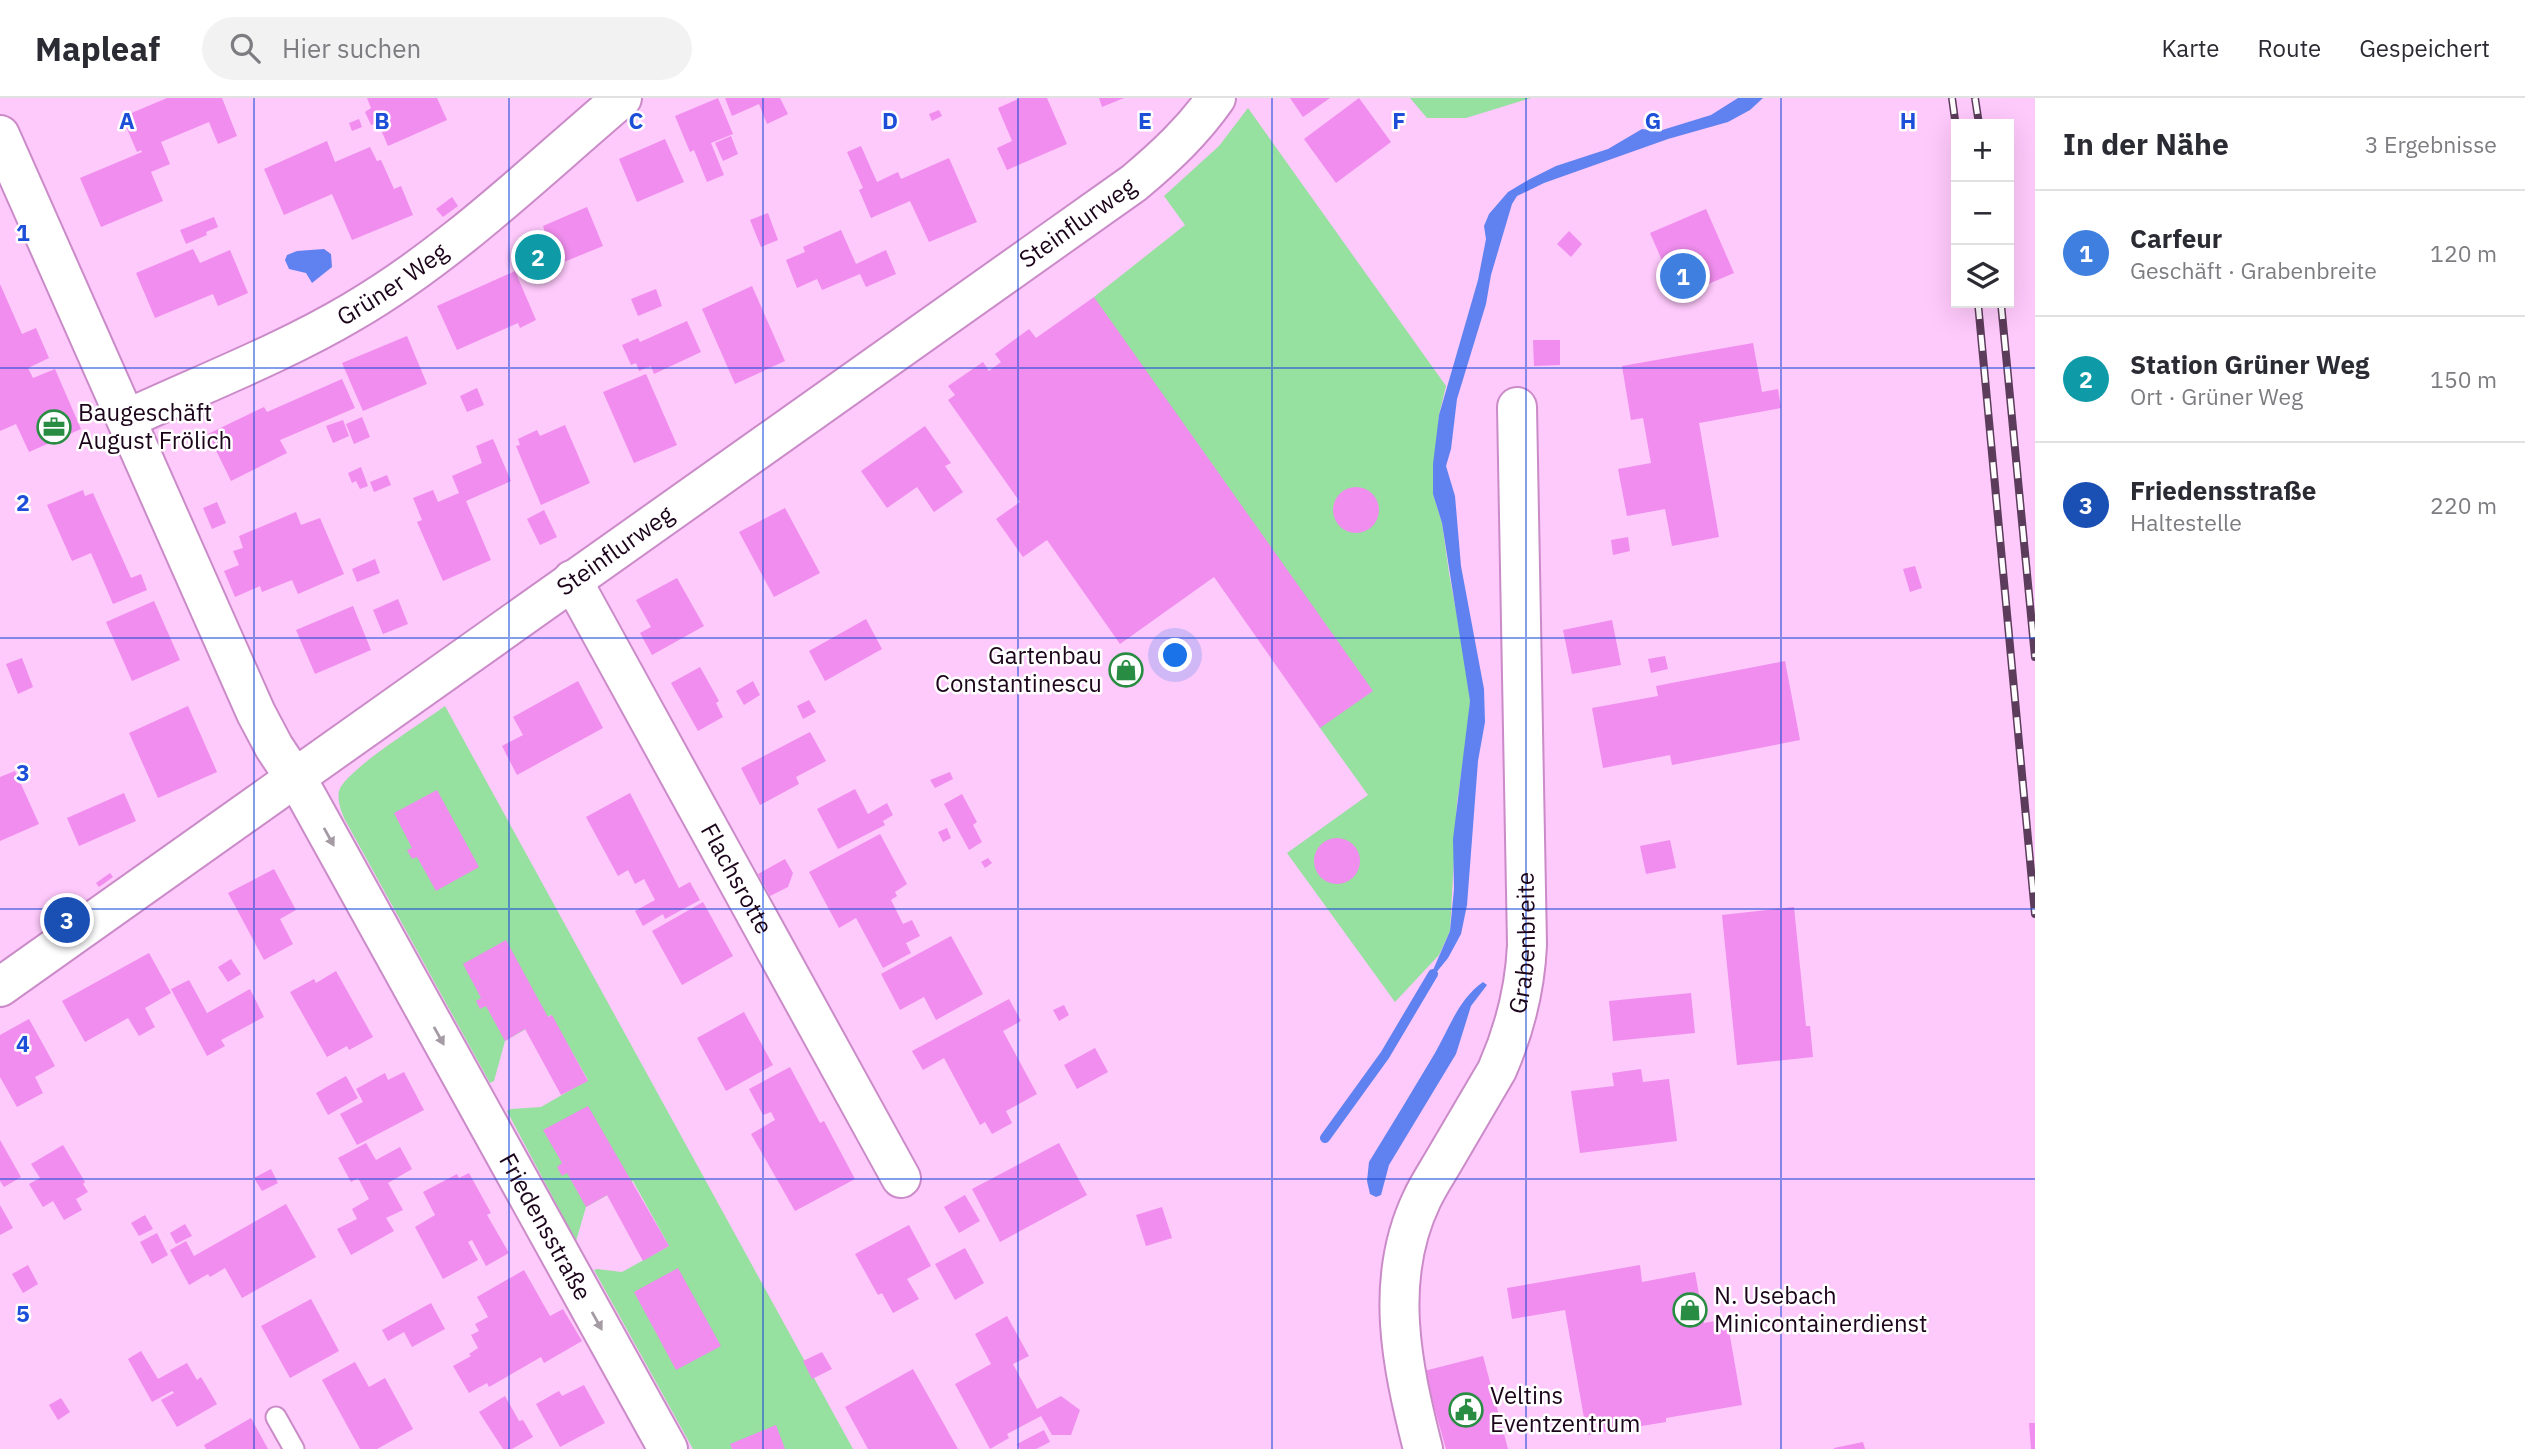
<!DOCTYPE html>
<html lang="de">
<meta charset="utf-8">
<style>
:root{--surface:#fff;--page:#f2f2f3;--text:#2b2b33;--muted:#7c7c81;--line:#e1e1e2;--accent:#db2777}
body{margin:0;font-family:"IBM Plex Sans",sans-serif;background:var(--page);color:var(--text)}
.controls{position:absolute;right:21px;top:21px;display:grid;overflow:hidden;border-radius:0px;box-shadow:0 7px 28px #0002}
.controls button{width:63px;height:63px;display:grid;place-items:center;padding:0;border:0;border-bottom:2px solid var(--line);background:var(--surface);color:var(--text);font:35px sans-serif}
.you{position:absolute;left:1176px;top:558px;width:24px;height:24px;margin:-18px;border:5px solid #fff;border-radius:50%;background:#1a73e8;box-shadow:0 0 0 10px #1a73e833}
.badge{display:grid;place-items:center;width:46px;height:46px;border-radius:50%;background:var(--accent);color:#fff;font-size:23px;font-weight:700}
.pin{position:absolute;translate:-50% -50%;border:4px solid #fff;box-shadow:0 2px 7px #0006}
.list{margin:0;padding:0;list-style:none}
h2{display:flex;justify-content:space-between;align-items:center;height:91px;margin:0;padding:0 28px;font-size:30px}
h2 small{font-size:23px;font-weight:400;color:var(--muted)}
.list li{display:grid;grid-template-columns:46px 1fr auto;gap:21px;align-items:center;box-sizing:border-box;height:126px;padding:0 28px;border-top:2px solid var(--line)}
.list b{display:block;font-size:26px;white-space:nowrap}
.list p{margin:0;font-size:23px;white-space:nowrap;color:var(--muted)}
.list em{font-size:23px;font-style:normal;color:var(--muted)}
.icon{flex:none;width:38px;height:38px;fill:none;stroke:currentColor;stroke-width:2;stroke-linecap:round;stroke-linejoin:round}
.map{position:relative;flex:none;width:2035px;height:1351px;overflow:hidden}
header{display:flex;align-items:center;gap:42px;box-sizing:border-box;height:98px;padding:0 35px;background:var(--surface);border-bottom:2px solid var(--line)}
header strong{font-size:33px}
nav{display:flex;gap:38px;margin-inline-start:auto;font-size:24px}
.search{width:490px;height:63px;background:var(--page);display:flex;align-items:center;gap:18px;box-sizing:border-box;padding:0 24px;border-radius:38px;color:var(--muted);font-size:26px}
main{display:flex}
aside{flex:1;background:var(--surface)}
.map>svg:first-child{display:block}
</style>
<header>
<strong>Mapleaf</strong>
<div class="search"><svg class="icon" aria-label="search" viewBox="0 0 24 24"><circle cx="10" cy="10" r="6"/><path d="M15 15l6 6"/></svg>Hier suchen</div>
<nav><a>Karte</a><a>Route</a><a>Gespeichert</a></nav>
</header>
<main>
<div class="map">
<svg width="2035" height="1351" viewBox="0 0 2035 1351">
<rect width="100%" height="100%" fill="#fec9fb"/>
<!-- green -->
<g fill="#96e0a0">
<path d="M1410,0H1531L1466,20H1427Z"/>
<path d="M1248,10L1446,288L1439,317L1433,396L1442,425L1449,475L1468,578L1470,603L1468,631L1457,704L1450,833L1439,857L1395,904L1287,755L1368,697L1320,630L1094,199L1185,127L1164,98L1219,48Z"/>
<path d="M445,608L853,1351H693L594,1172L597,1171L622,1174L669,1148L633,1083L586,1109L576,1143L507,1013L511,1011L541,1009L588,982L551,917L505,943L494,983L490,985L344,720C341,712 337,702 339,693C344,673 425,623 445,608Z"/>
</g>
<!-- water -->
<g fill="#6082f0">
<path d="M1738,0H1763L1750,12L1728,24L1668,41L1544,85L1517,98L1512,106L1491,177L1486,206L1457,301L1451,351L1446,368L1455,398L1461,468L1484,591L1485,624L1478,663L1467,807L1461,836L1448,860L1427,886L1450,833L1454,791L1453,741L1470,603L1442,425L1433,396V366L1439,317L1478,182L1486,141L1484,128L1489,116L1508,94L1530,81L1556,68L1608,51L1642,31L1659,33L1711,17Z"/>
<path d="M324,151L331,156L332,169L312,185L306,175L289,171L285,162L287,157L297,153Z"/>
<path d="M1483,884L1487,887L1471,908L1456,956L1389,1067L1381,1097L1376,1099L1370,1096L1367,1083L1369,1064C1391,1028 1413,992 1435,955C1450,929 1458,902 1483,884Z"/>
</g>
<g fill="none" stroke-linecap="round" stroke-linejoin="round">
<!-- stream -->
<path stroke="#6082f0" stroke-width="10" d="M1325,1040L1385,957L1433,876"/>
</g>
<!-- building -->
<g fill="#f08dee">
<path d="M167,0H222L237,38L218,46L209,24L161,44L170,66L151,74L163,103L101,129L80,80L142,54L141,52L137,54L122,19Z"/>
<path d="M367,0H437L447,22L388,48L378,25L371,27L365,14L371,10Z"/>
<path d="M718,0L733,36L711,45L724,77L707,84L694,52L690,54L675,18Z"/>
<path d="M725,0H780L788,16L767,26L759,6L732,18Z"/>
<path d="M1020,0H1047L1067,46L1007,72L997,50L1012,43L998,10Z"/>
<path d="M1099,0H1124L1102,9Z"/>
<path d="M1290,0H1330L1303,19Z"/>
<path d="M1359,0L1391,44L1336,85L1304,41Z"/>
<path d="M939,12L942,18L932,23L929,16Z"/>
<path d="M359,21L362,29L352,33L349,25Z"/>
<path d="M731,38L738,56L723,63L715,45Z"/>
<path d="M665,41L684,84L637,104L619,61Z"/>
<path d="M327,43L335,64L370,49L377,63L381,62L394,91L401,88L413,117L352,142L332,96L284,117L264,71Z"/>
<path d="M861,48L877,84L898,74L901,81L949,60L977,124L929,144L910,103L871,120L859,92L863,90L847,54Z"/>
<path d="M452,99L458,108L443,119L436,111Z"/>
<path d="M587,109L603,148L559,166L560,169L530,182L518,152L533,146L531,141L545,134L543,128Z"/>
<path d="M1706,111L1734,175L1678,199L1650,135Z"/>
<path d="M768,115L778,142L761,149L750,122Z"/>
<path d="M214,119L218,129L206,134L207,137L186,146L180,132Z"/>
<path d="M841,132L856,166L886,152L896,176L866,189L860,176L822,192L817,181L797,190L786,162L805,154L803,149Z"/>
<path d="M1569,133L1582,146L1571,159L1557,146Z"/>
<path d="M193,151L200,165L230,152L248,195L218,208L213,196L155,220L136,175Z"/>
<path d="M515,173L536,222L520,230L518,225L457,252L437,208Z"/>
<path d="M0,186L22,236L36,230L49,260L28,270L33,280L55,271L81,331L29,354L16,326L0,333Z"/>
<path d="M752,188L785,263L735,286L702,211Z"/>
<path d="M656,191L662,208L638,218L631,201Z"/>
<path d="M1094,199L1373,593L1320,630L1214,479L1120,546L1047,442L1023,459L996,421L1020,404L948,302L955,297L948,288L983,264L989,273L1001,264L995,256L1029,231L1036,240Z"/>
<path d="M687,223L701,254L654,276L651,268L639,273L636,265L631,267L622,247L638,240L640,244Z"/>
<path d="M407,238L427,286L363,313L342,265Z"/>
<path d="M1533,242H1560V267L1534,268Z"/>
<path d="M1753,245L1762,294L1778,291L1781,310L1699,325L1719,439L1672,448L1665,411L1627,418L1618,371L1651,365L1643,320L1631,322L1622,268Z"/>
<path d="M646,276L677,347L634,365L603,294Z"/>
<path d="M342,281L355,310L280,342L287,355L231,383L208,336L264,309L267,314Z"/>
<path d="M477,290L484,307L467,314L460,298Z"/>
<path d="M362,319L370,339L354,346L346,326Z"/>
<path d="M343,322L349,338L333,345L326,328Z"/>
<path d="M565,327L590,385L541,407L516,348L520,347L518,341L537,332L540,338Z"/>
<path d="M925,328L951,365L945,368L963,394L934,414L917,389L887,410L861,373Z"/>
<path d="M493,341L511,383L466,403L491,462L443,483L417,424L422,422L413,400L433,392L438,404L459,395L452,378L482,365L476,348Z"/>
<path d="M361,369L368,388L360,391L356,383L352,385L348,375Z"/>
<path d="M387,377L391,387L374,394L370,384Z"/>
<circle cx="1356" cy="412" r="23"/>
<path d="M83,392L85,398L93,395L131,480L141,476L147,492L113,506L91,455L72,463L47,407Z"/>
<path d="M217,404L226,425L212,431L203,410Z"/>
<path d="M785,410L820,475L774,499L739,434Z"/>
<path d="M544,412L557,439L540,447L527,421Z"/>
<path d="M296,414L301,427L320,420L344,476L298,496L292,482L262,494L260,488L235,499L224,473L239,467L233,453L243,450L239,438Z"/>
<path d="M1628,439L1630,453L1613,457L1611,442Z"/>
<path d="M375,461L380,475L357,484L352,471Z"/>
<path d="M1915,468L1922,490L1910,494L1903,471Z"/>
<path d="M677,480L704,528L652,557L640,535L651,529L636,502Z"/>
<path d="M398,501L408,526L383,536L373,512Z"/>
<path d="M154,503L180,562L132,583L106,524Z"/>
<path d="M353,508L371,552L315,576L296,532Z"/>
<path d="M866,521L882,551L825,583L809,553Z"/>
<path d="M1612,522L1621,567L1572,576L1563,532Z"/>
<path d="M1665,558L1668,571L1651,575L1648,561Z"/>
<path d="M22,560L33,589L18,596L6,566Z"/>
<path d="M1785,563L1800,642L1672,667L1670,657L1603,670L1592,610L1658,598L1656,588Z"/>
<path d="M700,569L719,603L716,605L723,619L698,633L671,585Z"/>
<path d="M578,583L603,630L517,677L502,648L523,637L513,619Z"/>
<path d="M753,583L760,597L744,607L736,593Z"/>
<path d="M809,602L816,614L803,621L797,608Z"/>
<path d="M188,608L217,674L158,700L129,635Z"/>
<path d="M810,634L826,663L796,679L799,686L760,707L741,670Z"/>
<path d="M15,673L39,726L0,743V679Z"/>
<path d="M950,674L953,681L935,690L930,682Z"/>
<path d="M855,691L868,716L887,705L893,717L883,723L885,727L838,751L817,711Z"/>
<path d="M437,692L479,769L436,793L417,759L412,761L407,752L412,750L394,715Z"/>
<path d="M124,695L136,723L79,748L67,720Z"/>
<path d="M630,695L679,790L690,784L700,802L665,821L663,816L643,828L635,813L655,802L644,781L635,786L628,772L618,778L586,719Z"/>
<path d="M962,696L977,724L973,727L982,744L969,752L944,706Z"/>
<path d="M947,730L951,740L943,744L938,734Z"/>
<path d="M880,736L907,786L895,794L897,798L891,802L903,826L912,822L920,838L906,845L911,855L883,870L856,820L839,830L809,774Z"/>
<circle cx="1337" cy="763" r="23"/>
<path d="M1670,742L1676,770L1646,776L1640,748Z"/>
<path d="M988,760L992,765L985,770L981,764Z"/>
<path d="M785,761L793,775L788,789L770,798L758,776Z"/>
<path d="M274,771L296,812L280,821L293,846L264,862L228,795Z"/>
<path d="M110,775L113,779L99,789L96,785Z"/>
<path d="M703,804L733,858L682,887L652,833Z"/>
<path d="M1794,809L1806,928H1810L1813,959L1737,967L1722,817Z"/>
<path d="M951,838L983,896L936,922L924,899L900,912L881,876Z"/>
<path d="M506,842L548,919L552,917L588,983L561,997L525,931L505,943L486,908L480,911L476,903L481,900L463,866Z"/>
<path d="M149,855L171,895L145,910L155,929L139,938L128,920L85,944L62,903Z"/>
<path d="M231,861L241,876L228,884L218,869Z"/>
<path d="M336,873L373,939L349,952L347,948L327,959L290,894L314,881L316,885Z"/>
<path d="M189,882L207,915L250,891L264,919L221,942L225,948L207,958L171,891Z"/>
<path d="M1691,895L1695,935L1613,943L1609,903Z"/>
<path d="M1009,901L1021,923L1003,933L1037,996L1006,1013L1012,1025L992,1036L985,1024L980,1027L944,960L923,972L912,953Z"/>
<path d="M1064,907L1069,917L1059,923L1053,912Z"/>
<path d="M744,914L773,967L726,993L697,940Z"/>
<path d="M29,921L55,968L35,979L43,995L17,1009L0,979V937Z"/>
<path d="M1095,950L1108,974L1077,991L1064,967Z"/>
<path d="M790,969L820,1025L824,1023L855,1081L795,1113L751,1036L775,1022L771,1014L763,1017L749,991Z"/>
<path d="M1641,971L1643,984L1669,981L1677,1043L1580,1055L1571,993L1614,988L1612,975Z"/>
<path d="M404,974L424,1012L357,1047L340,1016L363,1004L356,991L385,975L388,982Z"/>
<path d="M346,978L358,1000L328,1017L316,995Z"/>
<path d="M588,1008L669,1148L643,1163L607,1097L586,1109L567,1075L562,1078L557,1069L562,1065L543,1032Z"/>
<path d="M0,1042L21,1079L4,1089L0,1083Z"/>
<path d="M366,1045L376,1062L400,1049L412,1071L388,1085L403,1112L386,1120L394,1133L351,1157L337,1131L357,1121L352,1111L369,1101L358,1080L351,1084L338,1060Z"/>
<path d="M1059,1045L1087,1097L1000,1144L972,1091Z"/>
<path d="M63,1047L85,1084L83,1086L88,1094L76,1101L82,1112L64,1122L53,1103L43,1109L29,1086L40,1080L31,1066Z"/>
<path d="M271,1071L278,1085L262,1093L254,1080Z"/>
<path d="M469,1075L491,1115L487,1117L509,1155L486,1168L472,1142L468,1144L478,1162L443,1181L415,1129L435,1117L423,1094L457,1076L459,1080Z"/>
<path d="M965,1097L980,1123L959,1135L944,1109Z"/>
<path d="M286,1106L316,1159L242,1200L225,1170L210,1179L208,1176L189,1187L170,1152L186,1143L194,1158Z"/>
<path d="M0,1107L13,1130L0,1137Z"/>
<path d="M1162,1109L1172,1140L1146,1148L1136,1117Z"/>
<path d="M145,1117L153,1131L139,1138L131,1125Z"/>
<path d="M185,1126L192,1138L176,1146L170,1135Z"/>
<path d="M909,1127L931,1168L907,1181L919,1201L893,1215L882,1195L878,1197L855,1156Z"/>
<path d="M157,1135L168,1157L152,1166L140,1144Z"/>
<path d="M965,1150L984,1185L955,1202L935,1166Z"/>
<path d="M28,1167L38,1186L23,1195L12,1176Z"/>
<path d="M1640,1167L1642,1184L1695,1174L1704,1225L1727,1221L1742,1307L1666,1320V1324L1587,1337L1565,1212L1512,1221L1507,1190Z"/>
<path d="M678,1170L721,1248L676,1272L634,1194Z"/>
<path d="M524,1172L550,1218L563,1211L582,1243L544,1265L541,1259L489,1289L487,1285L469,1295L453,1268L471,1258L469,1256L478,1250L471,1237L479,1233L475,1226L488,1219L477,1199Z"/>
<path d="M311,1201L339,1253L290,1280L261,1228Z"/>
<path d="M431,1205L445,1231L412,1249L404,1234L388,1243L382,1232Z"/>
<path d="M1007,1218L1029,1258L1013,1266L1037,1311L1061,1298L1080,1312L1071,1337H1052L1041,1318L1007,1336L1009,1340L990,1351L955,1286L991,1266L975,1236Z"/>
<path d="M141,1253L158,1281L187,1265L197,1282L201,1279L217,1306L177,1329L161,1302L174,1295L172,1293L152,1304L128,1261Z"/>
<path d="M822,1254L832,1271L812,1281L803,1263Z"/>
<path d="M1483,1258L1508,1351H1446L1424,1273Z"/>
<path d="M355,1264L369,1289L385,1280L413,1331L377,1351H360L322,1282Z"/>
<path d="M913,1271L958,1351H868L845,1309Z"/>
<path d="M584,1287L605,1325L560,1349L536,1306L559,1293L562,1298Z"/>
<path d="M505,1298L519,1323L523,1322L533,1339L512,1351H503L479,1314Z"/>
<path d="M61,1300L70,1314L58,1322L49,1307Z"/>
<path d="M251,1320L268,1351H206L204,1347Z"/>
<path d="M2029,1325H2035V1351H2031Z"/>
<path d="M776,1327L785,1351H732L730,1346Z"/>
<path d="M1044,1332L1050,1344L1036,1351H1020L1017,1346Z"/>
<path d="M1863,1344L1865,1351H1834V1350Z"/>
</g>
<g fill="none" stroke-linecap="round" stroke-linejoin="round">
<defs>
<path id="lane" d="M276,1319L294,1351"/>
<g id="street">
<path id="s1" d="M0,37L256,615L274,649L306,697L668,1351"/>
<path id="s2" d="M127,321C200,287 283,255 352,214C450,157 536,73 622,0"/>
<path id="s3" d="M572,482L901,1080"/>
<path id="s4" d="M0,889L1134,85C1165,59 1193,33 1216,0"/>
<path id="s5" d="M1423,1351C1402,1268 1383,1182 1422,1101C1429,1086 1438,1073 1446,1059C1463,1030 1480,1001 1497,972C1515,931 1525,891 1527,847L1517,309"/>
</g>
</defs>
<!-- lane casing -->
<use href="#lane" stroke="#ca8bc8" stroke-width="23"/>
<!-- street casing -->
<use href="#street" stroke="#ca8bc8" stroke-width="42"/>
<!-- lane -->
<use href="#lane" stroke="#fff" stroke-width="19"/>
<!-- street -->
<use href="#street" stroke="#fff" stroke-width="38"/>
<defs>
<g id="rail">
<path d="M1952,0L1956,29"/>
<path d="M1975,0L1979,26"/>
<path d="M1978,205L2035,816"/>
<path d="M2001,205L2035,559"/>
</g>
</defs>
<!-- rail casing -->
<use href="#rail" stroke="#5b3c5a" stroke-width="8"/>
<!-- rail -->
<use href="#rail" stroke="#fefefe" stroke-width="5" stroke-dasharray="16" stroke-linecap="butt"/>
</g>
<!-- one-way arrows -->
<defs><path id="oneway-solid" d="M-6-.8H1V-3.2L6.5 0L1 3.2V.8H-6Z" transform="scale(1.75)"/></defs>
<g fill="#a49ba4">
<use href="#oneway-solid" transform="translate(329 739) rotate(61)"/>
<use href="#oneway-solid" transform="translate(439 938) rotate(61)"/>
<use href="#oneway-solid" transform="translate(597 1223) rotate(61)"/>
</g>
<!-- grid -->
<path fill="none" stroke="#1d4ed8" stroke-width="2" stroke-opacity="0.55" d="M254,0V1351M509,0V1351M763,0V1351M1018,0V1351M1272,0V1351M1526,0V1351M1781,0V1351M0,270H2035M0,540H2035M0,811H2035M0,1081H2035"/>
<!-- icons -->
<defs>
<symbol id="office-ring" viewBox="-11 -11 22 22"><circle r="9.5" fill="#fefefe" stroke="#288d42" stroke-width="1.5"/><path d="M-6-3h4V-5.5h4V-3h4V5H-6ZM-1-4.5V-3h2v-1.5ZM-6 0V1H6V0Z" fill="#288d42"/></symbol>
<symbol id="shop-ring" viewBox="-11 -11 22 22"><circle r="9.5" fill="#fefefe" stroke="#288d42" stroke-width="1.5"/><path d="M-5-2.5h2.3a2.7 3.5 0 0 1 5.4 0H5L5.5 6h-11ZM-1.5-2.5h3a1.5 2.3 0 0 0-3 0Z" fill="#288d42"/></symbol>
<symbol id="civic-ring" viewBox="-11 -11 22 22"><circle r="9.5" fill="#fefefe" stroke="#288d42" stroke-width="1.5"/><path d="M-.6-6.5H3V-4.5H.6V-3L4-1V1h2V6H-6V1h2V-1L-.6-3ZM-1.2 2.5V6h2.4V2.5Z" fill="#288d42"/></symbol>
</defs>
<g fill-rule="evenodd">
<use href="#office-ring" x="35" y="310" width="38" height="38"/>
<use href="#shop-ring" x="1107" y="553" width="38" height="38"/>
<use href="#shop-ring" x="1671" y="1193" width="38" height="38"/>
<use href="#civic-ring" x="1447" y="1293" width="38" height="38"/>
</g>
<g text-anchor="middle" stroke-width="5" stroke-linejoin="round" paint-order="stroke">
<!-- street labels -->
<g font-size="24" fill="#1c051b" stroke="#fefefe">
<text dy="8" stroke="none"><textPath href="#s4" startOffset="1321">Steinflurweg</textPath></text>
<text dy="8" stroke="none"><textPath href="#s2" startOffset="298">Grüner Weg</textPath></text>
<text dy="8" stroke="none"><textPath href="#s4" startOffset="754">Steinflurweg</textPath></text>
<text dy="8" stroke="none"><textPath href="#s3" startOffset="341">Flachsrotte</textPath></text>
<text dy="8" stroke="none"><textPath href="#s5" startOffset="536">Grabenbreite</textPath></text>
<text dy="8" stroke="none"><textPath href="#s1" startOffset="1222">Friedensstraße</textPath></text>
</g>
<!-- poi labels -->
<g font-size="24" fill="#1c051b" stroke="#fefefe" text-anchor="start">
<text x="78" y="323">Baugeschäft<tspan x="78" dy="28">August Frölich</tspan></text>
<text x="1102" y="566" text-anchor="end">Gartenbau<tspan x="1102" dy="28">Constantinescu</tspan></text>
<text x="1714" y="1206">N. Usebach<tspan x="1714" dy="28">Minicontainerdienst</tspan></text>
<text x="1490" y="1306">Veltins<tspan x="1490" dy="28">Eventzentrum</tspan></text>
</g>
</g>
<g font-size="23" text-anchor="middle" font-weight="bold" fill="#1d4ed8" stroke="#fefefe" stroke-width="5" stroke-linejoin="round" paint-order="stroke">
<text x="127" y="31">A</text>
<text x="382" y="31">B</text>
<text x="636" y="31">C</text>
<text x="890" y="31">D</text>
<text x="1145" y="31">E</text>
<text x="1399" y="31">F</text>
<text x="1653" y="31">G</text>
<text x="1908" y="31">H</text>
<text x="23" y="143">1</text>
<text x="23" y="413">2</text>
<text x="23" y="683">3</text>
<text x="23" y="954">4</text>
<text x="23" y="1224">5</text>
</g>
</svg>
<div class="controls">
<button>+</button>
<button>−</button>
<button><svg class="icon" aria-label="layers" viewBox="0 0 24 24"><path d="M12 4l9 5-9 5-9-5zM3 14l9 5 9-5"/></svg></button>
</div>
<div class="you"></div>
<div class="pin badge" style="left:1683px;top:178px;background:#3f7fe0">1</div>
<div class="pin badge" style="left:538px;top:159px;background:#0f9aa8">2</div>
<div class="pin badge" style="left:67px;top:822px;background:#1a4fb4">3</div>
</div>
<aside>
<h2>In der Nähe<small>3 Ergebnisse</small></h2>
<ul class="list">
<li><span class="badge" style="background:#3f7fe0">1</span><div><b>Carfeur</b><p>Geschäft · Grabenbreite</p></div><em>120 m</em></li>
<li><span class="badge" style="background:#0f9aa8">2</span><div><b>Station Grüner Weg</b><p>Ort · Grüner Weg</p></div><em>150 m</em></li>
<li><span class="badge" style="background:#1a4fb4">3</span><div><b>Friedensstraße</b><p>Haltestelle</p></div><em>220 m</em></li>
</ul>
</aside>
</main>
